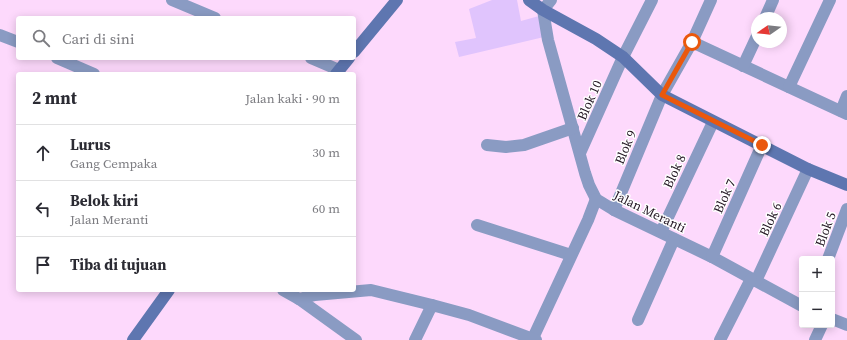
<!DOCTYPE html>
<html lang="id">
<meta charset="utf-8">
<style>
:root{--surface:#fff;--page:#f7f7f7;--text:#2b2b33;--muted:#7c7c81;--line:#e1e1e2}
body{margin:0;font-family:"Source Serif 4",serif;background:var(--page);color:var(--text)}
.controls{position:absolute;right:12px;bottom:12px;display:grid;overflow:hidden;border-radius:4px;box-shadow:0 2px 10px #0003}
.controls button{width:36px;height:36px;display:grid;place-items:center;padding:0;border:0;border-bottom:1px solid var(--line);background:var(--surface);color:var(--text);font:20px sans-serif}
.compass{position:absolute;left:751px;top:12px;width:36px;height:36px;border-radius:50%;background:var(--surface);box-shadow:0 2px 10px #0003;rotate:256deg}
.stop{position:absolute;width:12px;height:12px;margin:-9px;border:3px solid #ea580c;border-radius:50%;background:#fff}
.stop.end{background:#ea580c;border-color:#fff;box-shadow:0 1px 4px #0008}
.list{margin:0;padding:0;list-style:none}
h2{display:flex;justify-content:space-between;align-items:center;height:52px;margin:0;padding:0 16px;font-size:17px}
h2 small{font-size:13px;font-weight:400;color:var(--muted)}
.list li{display:grid;grid-template-columns:26px 1fr auto;gap:12px;align-items:center;box-sizing:border-box;height:56px;padding:0 16px;border-top:1px solid var(--line)}
.list b{display:block;font-size:15px;white-space:nowrap}
.list p{margin:0;font-size:13px;white-space:nowrap;color:var(--muted)}
.list em{font-size:13px;font-style:normal;color:var(--muted)}
.icon{flex:none;width:22px;height:22px;fill:none;stroke:currentColor;stroke-width:2;stroke-linecap:round;stroke-linejoin:round}
.map{position:relative;flex:none;width:847px;height:340px;overflow:hidden}
.search{position:absolute;background:var(--surface);box-shadow:0 2px 10px #0003;left:16px;top:16px;width:340px;height:44px;display:flex;align-items:center;gap:10px;box-sizing:border-box;padding:0 14px;border-radius:4px;color:var(--muted);font-size:15px}
.panel{position:absolute;background:var(--surface);box-shadow:0 2px 10px #0003;left:16px;top:72px;width:340px;height:220px;border-radius:4px}
.map>svg:first-child{display:block}
</style>
<div class="map">
<svg width="847" height="340" viewBox="0 0 847 340">
<rect width="100%" height="100%" fill="#fdd9fc"/>
<!-- building -->
<path fill="#e0c4fd" d="M492,0H517L521,21L539,16L544,37L459,57L455,42L476,38L469,9Z"/>
<g fill="none" stroke-linecap="round" stroke-linejoin="round">
<!-- street -->
<g stroke="#8a9bc3" stroke-width="12">
<path d="M172,0L215,18"/>
<path d="M551,0L543,10L548,40L585,173L589,185L596,199L614,210L712,257L802,306"/>
<path d="M765,18L773,0"/>
<path d="M0,35L18,42"/>
<path d="M692,42L847,114"/>
<path d="M57,58L94,74"/>
<path d="M311,58L339,70"/>
<path d="M743,66L757,36"/>
<path d="M789,87L830,0"/>
<path d="M841,111L847,96"/>
<path d="M487,145L506,147L524,145L573,128"/>
<path d="M580,153L623,57L652,0"/>
<path d="M614,210L662,95L692,42L711,0"/>
<path d="M477,225L571,255"/>
<path d="M661,232L713,122"/>
<path d="M712,257L762,145"/>
<path d="M828,259L847,209"/>
<path d="M756,281L808,169"/>
<path d="M283,290L299,299L356,340"/>
<path d="M299,299L315,295L371,290L432,305"/>
<path d="M832,319L847,325"/>
<path d="M638,320L674,239"/>
<path d="M533,338L588,220L596,199"/>
<path d="M415,340L432,305L469,315L536,340"/>
<path d="M720,340L751,279"/>
<path d="M815,340L822,325"/>
</g>
<!-- secondary -->
<g stroke="#5e76b0" stroke-width="12">
<path d="M529,0L543,10L596,39L623,57L662,95L808,169L847,185"/>
<path d="M354,52L397,0"/>
<path d="M336,74L349,58"/>
<path d="M133,340L169,290"/>
</g>
</g>
<g fill="none" stroke-linecap="round" stroke-linejoin="round">
<!-- route -->
<path stroke="#ea580c" stroke-width="5" d="M692,42L662,95L762,145"/>
</g>
<g text-anchor="middle" stroke-width="3" stroke-linejoin="round" paint-order="stroke">
<!-- street labels -->
<g font-size="13" fill="#251825" stroke="#fff">
<text transform="translate(589 100) rotate(-66)" y="5">Blok 10</text>
<text transform="translate(625 147) rotate(-67)" y="5">Blok 9</text>
<text transform="translate(674 171) rotate(-65)" y="5">Blok 8</text>
<text transform="translate(724 196) rotate(-66)" y="5">Blok 7</text>
<text transform="translate(650 211) rotate(26)" y="5">Jalan Meranti</text>
<text transform="translate(770 219) rotate(-65)" y="5">Blok 6</text>
<text transform="translate(825 229) rotate(-69)" y="5">Blok 5</text>
</g>
</g>
</svg>
<div class="controls">
<button>+</button>
<button>−</button>
</div>
<svg class="compass" viewBox="-18 -18 36 36"><path d="M0-13l5 13h-10z" fill="#e53935"/><path d="M0 13l5-13h-10z" fill="#7c7c81"/></svg>
<div class="stop" style="left:692px;top:42px"></div>
<div class="stop end" style="left:762px;top:145px"></div>
<div class="search"><svg class="icon" aria-label="search" viewBox="0 0 24 24"><circle cx="10" cy="10" r="6"/><path d="M15 15l6 6"/></svg>Cari di sini</div>
<section class="panel">
<h2>2 mnt<small>Jalan kaki · 90 m</small></h2>
<ul class="list">
<li><svg class="icon" aria-label="ahead" viewBox="0 0 24 24"><path d="M12 20V5M6 11l6-6 6 6"/></svg><div><b>Lurus</b><p>Gang Cempaka</p></div><em>30 m</em></li>
<li><svg class="icon" aria-label="left" viewBox="0 0 24 24"><path d="M17 20v-9H6M10 6l-5 5 5 5"/></svg><div><b>Belok kiri</b><p>Jalan Meranti</p></div><em>60 m</em></li>
<li><svg class="icon" aria-label="arrive" viewBox="0 0 24 24"><path d="M6 21V4h12l-3 4 3 4H6"/></svg><div><b>Tiba di tujuan</b></div></li>
</ul>
</section>
</div>
